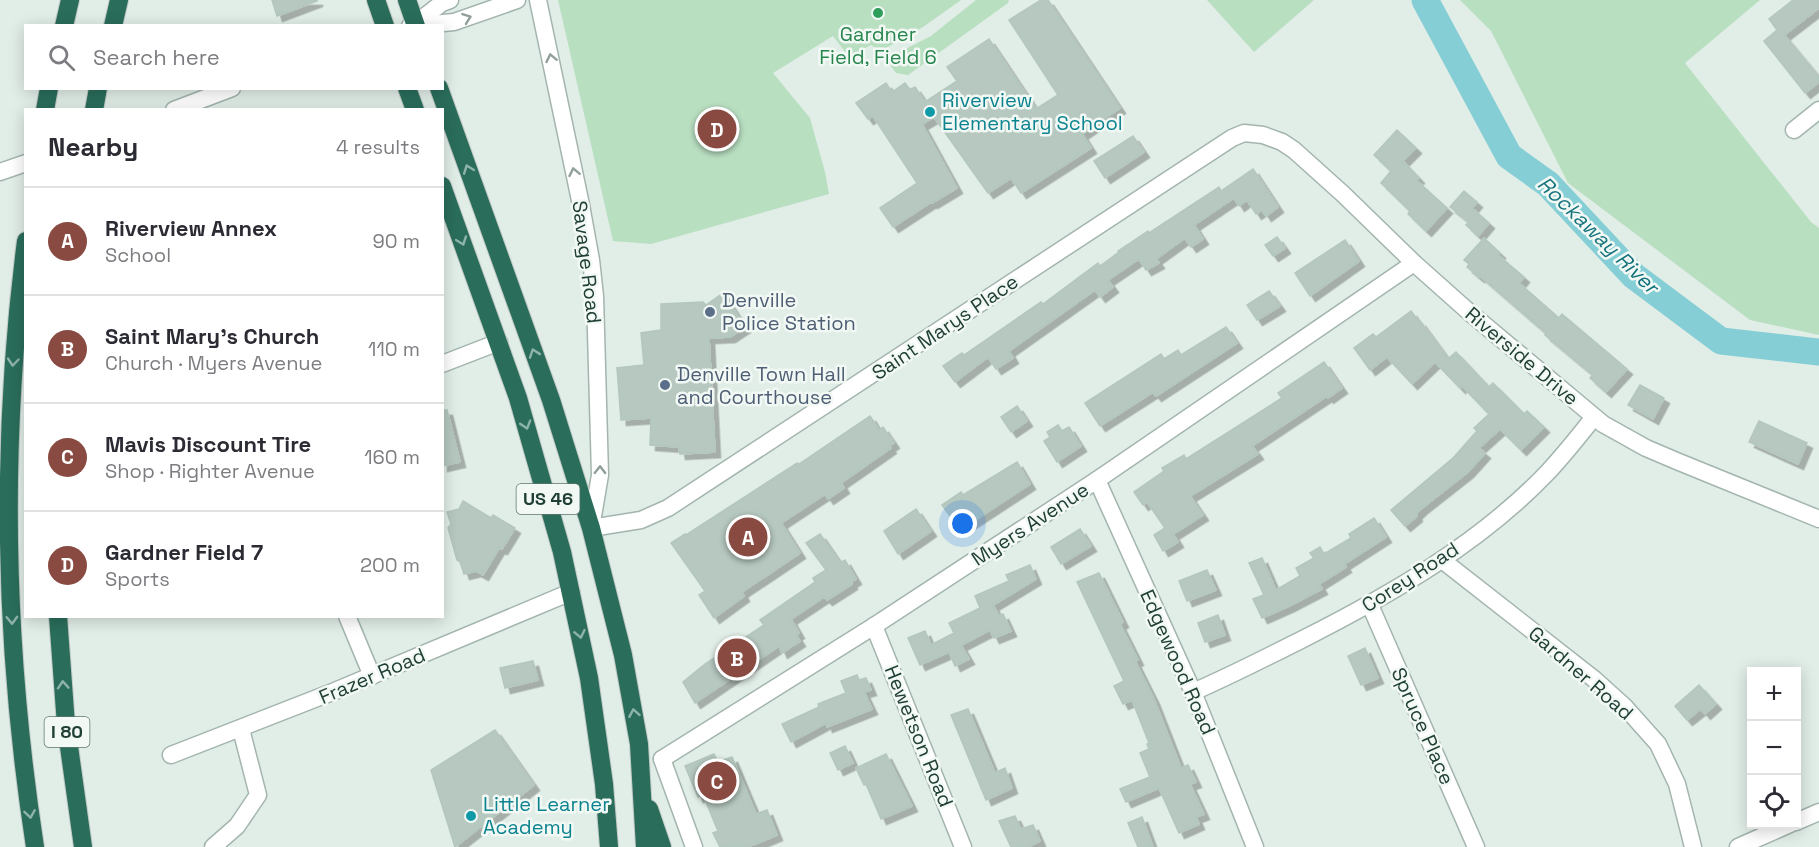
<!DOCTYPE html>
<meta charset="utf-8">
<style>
:root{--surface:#fff;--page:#f7f7f7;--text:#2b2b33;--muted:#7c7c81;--line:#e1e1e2;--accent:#884a41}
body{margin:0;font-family:"Space Grotesk",sans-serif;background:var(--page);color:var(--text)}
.controls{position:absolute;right:18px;bottom:18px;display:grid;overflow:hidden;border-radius:0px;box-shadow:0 3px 15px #0003}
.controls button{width:54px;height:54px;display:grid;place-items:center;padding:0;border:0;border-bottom:2px solid var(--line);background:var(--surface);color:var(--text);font:30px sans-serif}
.you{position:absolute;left:963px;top:524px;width:21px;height:21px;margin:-15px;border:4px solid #fff;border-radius:50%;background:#1a73e8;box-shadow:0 0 0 9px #1a73e833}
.badge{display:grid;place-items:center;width:39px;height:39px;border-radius:50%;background:var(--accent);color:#fff;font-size:20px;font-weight:700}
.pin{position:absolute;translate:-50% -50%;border:3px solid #fff;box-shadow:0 2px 6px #0006}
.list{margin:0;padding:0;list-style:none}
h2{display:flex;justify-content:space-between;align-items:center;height:78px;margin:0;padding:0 24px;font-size:26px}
h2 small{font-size:20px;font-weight:400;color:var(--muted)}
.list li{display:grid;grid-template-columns:39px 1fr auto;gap:18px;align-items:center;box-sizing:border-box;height:108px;padding:0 24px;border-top:2px solid var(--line)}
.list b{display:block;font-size:22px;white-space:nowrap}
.list p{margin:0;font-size:20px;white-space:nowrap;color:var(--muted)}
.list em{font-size:20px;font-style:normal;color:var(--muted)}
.icon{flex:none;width:33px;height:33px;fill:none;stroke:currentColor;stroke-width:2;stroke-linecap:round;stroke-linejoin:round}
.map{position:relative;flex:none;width:1819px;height:847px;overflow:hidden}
.search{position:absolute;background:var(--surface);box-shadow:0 3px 15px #0003;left:24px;top:24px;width:420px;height:66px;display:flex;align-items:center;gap:15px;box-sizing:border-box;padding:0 21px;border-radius:0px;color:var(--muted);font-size:22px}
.panel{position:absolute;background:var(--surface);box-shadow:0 3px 15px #0003;left:24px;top:108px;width:420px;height:510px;border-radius:0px}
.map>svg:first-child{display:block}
</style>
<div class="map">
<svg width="1819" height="847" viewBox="0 0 1819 847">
<defs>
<filter id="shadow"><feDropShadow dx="5.5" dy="5.5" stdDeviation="0" flood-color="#0004"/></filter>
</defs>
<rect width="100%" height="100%" fill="#e1ede7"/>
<!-- green -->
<g fill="#b9dfc1">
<path d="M558,0H961L923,27L881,51L871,45L849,57L833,36L773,73L810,118L825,172L829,194L651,244L613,241Z"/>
<path d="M976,0H1009L1008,3L908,75L896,73L888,62L890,57L931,36Z"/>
<path d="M1207,0H1314L1254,52Z"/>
<path d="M1460,0H1760L1685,63L1811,222L1819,228V335L1750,320L1568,183L1491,31Z"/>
</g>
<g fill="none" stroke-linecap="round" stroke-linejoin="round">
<!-- river -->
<path stroke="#86ced5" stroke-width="27" d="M1425,0L1509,156L1548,184L1634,276L1721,341L1819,352"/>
</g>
<!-- building -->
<g fill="#b6c8c0" stroke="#b3c7bd" stroke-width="1.5" filter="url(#shadow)">
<path d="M272,0H317V1L277,16Z"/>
<path d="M1041,0H1048L1120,108L1082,134L1091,148L1021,193L1011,178L988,193L934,117L922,124L957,188L932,203L931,202L893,227L880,208L917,183L873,116L868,119L856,103L886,83L892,92L905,83L910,90L915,87L925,102L957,81L947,67L989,39L1036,109L1058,95L1009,20Z"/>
<path d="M1793,0H1819V8L1784,35L1819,77V82L1805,93L1764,41L1777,30L1769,19Z"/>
<path d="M1397,130L1416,148L1403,161L1419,178L1416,180L1447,208L1426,231L1408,214L1410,211L1381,183L1391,171L1374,155Z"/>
<path d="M1133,136L1144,152L1105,178L1094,161Z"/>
<path d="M1253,169L1278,207L1266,216L1262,210L1256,214L1247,200L1239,206L1234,198L1194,225L1203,239L1191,247L1185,238L1156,259L1159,263L1146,270L1139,259L1108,280L1113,287L1100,297L1095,290L1009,351L1013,358L996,369L988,357L955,382L943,366L962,353L964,355L1041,302L1043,304L1098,263L1100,266L1119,252L1118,251L1148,231L1149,233L1219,187L1221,191Z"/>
<path d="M1464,191L1477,202L1472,208L1489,223L1478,236L1466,225L1469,222L1450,207Z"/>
<path d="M1277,237L1285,248L1273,256L1265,245Z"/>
<path d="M1484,238L1500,253L1498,255L1524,277L1519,283L1559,318L1562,314L1627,369L1606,392L1590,378L1593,375L1545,335L1546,333L1480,276L1479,277L1467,267L1469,264L1464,260Z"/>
<path d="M1345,240L1359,261L1310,296L1295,273Z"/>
<path d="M1269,291L1280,306L1257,320L1247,305Z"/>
<path d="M723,293L745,327L730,337L709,338L715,452L680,454L679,447L650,445L651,418L621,420L617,368L644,365L641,333L661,330V304L703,302L706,305Z"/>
<path d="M1411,311L1419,322L1420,321L1448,359L1456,352L1489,387L1493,383L1524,414L1527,411L1544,427L1521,450L1500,429L1479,448L1485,453L1468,472L1421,509L1416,514L1417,516L1405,526L1391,510L1453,458L1477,431L1474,428L1489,414L1462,386L1460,388L1435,362L1412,384L1387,357L1370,370L1354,348L1373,334L1376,337Z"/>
<path d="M1226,327L1237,343L1156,396L1153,392L1100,426L1085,403L1161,354L1164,359L1178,350L1181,355Z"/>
<path d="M1324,362L1342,388L1328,398L1327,396L1252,446L1258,454L1190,496L1203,515L1173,534L1178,542L1163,551L1154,535L1165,528L1147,502L1143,505L1134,492L1164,471L1162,468L1184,455L1186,459L1282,398L1278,393Z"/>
<path d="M1640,385L1664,398L1653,419L1628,405Z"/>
<path d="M1017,406L1027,421L1011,432L1001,417Z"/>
<path d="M442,410H447L460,462L442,466Z"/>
<path d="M870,416L879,430L883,427L894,443L889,446L891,448L841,483L844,488L828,499L825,494L781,523L800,553L742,592L744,596L714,618L699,595L705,591L671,543L685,534L686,535L797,463L799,464Z"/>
<path d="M1759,421L1807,443L1798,464L1749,442Z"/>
<path d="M1058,425L1062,431L1069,427L1081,446L1057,462L1044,441L1050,437L1047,432Z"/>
<path d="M1017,462L1030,484L960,530L942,505L961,492L963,495Z"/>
<path d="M463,501L491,518L493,515L515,528L502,549L499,548L483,575L476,571L464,574L460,562L457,560L448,528L451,524L447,512L459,509Z"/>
<path d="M916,509L931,531L898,554L884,531Z"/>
<path d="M1374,518L1386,537L1344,564L1346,567L1319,584L1322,589L1289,606L1262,618L1253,599L1264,595L1249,563L1262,558L1276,590L1300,576L1296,568L1314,558L1310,553L1320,547L1324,554L1351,538L1349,534Z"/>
<path d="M1080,529L1091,546L1061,564L1051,547Z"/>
<path d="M820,534L840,563L845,560L856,579L851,582L852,584L827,600L824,597L791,619L799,633L796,635L800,641L782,653L779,646L695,703L683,682L705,664L764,625L760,620L815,582L813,578L826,570L806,543Z"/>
<path d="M1030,565L1036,579L993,605L999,616L1003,614L1011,631L994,638L990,630L961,645L969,659L955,666L949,652L920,665L908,638L925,631L931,645L954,633L949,623L980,608L975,596L1009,581L1006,575Z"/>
<path d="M1207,570L1216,590L1187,601L1179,581Z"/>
<path d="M1099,573L1123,622L1120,624L1138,660L1135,661L1154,699L1181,768L1188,765L1196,782L1190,784L1204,814L1196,817L1199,824L1179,833L1159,788L1126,802L1120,789L1150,777L1140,753L1149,749L1147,744L1149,743L1132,700L1123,704L1114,686L1124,681L1077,582Z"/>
<path d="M1218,615L1225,635L1205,642L1198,623Z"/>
<path d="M1365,648L1378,678L1361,685L1348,656Z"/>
<path d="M533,661L538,680L505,688L500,668Z"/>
<path d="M857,675L859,680L866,678L871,690L864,692L872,709L827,727L826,723L791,742L782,724L819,707L818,704L846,693L841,681Z"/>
<path d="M1699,685L1716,704L1705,714L1701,709L1687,720L1675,706Z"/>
<path d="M968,709L995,773L1005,768L1012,788L986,800L951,715Z"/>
<path d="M495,730L534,785L455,847L431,770Z"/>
<path d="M845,746L853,763L838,770L830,753Z"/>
<path d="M714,754L718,762L732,757L756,814L767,810L777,835L748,847H720L713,833L718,831L703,795L698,797L685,766Z"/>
<path d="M886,754L912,806L881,819L866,784L864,785L856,768Z"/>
<path d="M1015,816L1021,829L1033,825L1040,841L1028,847H1011L999,821Z"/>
<path d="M1142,817L1153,847H1138L1128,823Z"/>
</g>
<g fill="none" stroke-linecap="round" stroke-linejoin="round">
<defs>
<g id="minor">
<path d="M538,0L581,205L591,260L595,296L600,475L591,528L641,520L668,508L1232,138L1244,133L1263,135L1282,142L1294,150L1343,194L1414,263L1469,312L1603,424L1646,448L1679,462L1819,519"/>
<path d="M415,24L442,3L450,0"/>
<path d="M410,26L454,22L517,0"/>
<path d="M174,110L232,88"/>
<path d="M1794,130L1819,110"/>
<path d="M0,172L26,163"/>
<path d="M442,364L499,342"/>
<path d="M1097,480L1193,692L1255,847"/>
<path d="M1442,560L1594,679L1625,707L1658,744L1677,784L1693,847"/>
<path d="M1370,605L1476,847"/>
<path d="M347,616L372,676"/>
<path d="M874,626L963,847"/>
<path d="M1193,692C1230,676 1267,657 1303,639C1390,595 1479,544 1547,473C1564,455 1579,436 1594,417"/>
<path d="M171,755L335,691L571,592"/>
<path d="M662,759L874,626L1097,480L1414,263"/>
<path d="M662,759L694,847"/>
<path d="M1796,822L1819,812"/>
<path d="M213,847L237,826L258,795L241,729"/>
<path d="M1738,847L1790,824"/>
</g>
<g id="highway">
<path d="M376,0L385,26"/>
<path d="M407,0L416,26"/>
<path d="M64,26L70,0"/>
<path d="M113,26L119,0"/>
<path d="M407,88L415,110"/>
<path d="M439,88L551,400L591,528L623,655L639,744L645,847"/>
<path d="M45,110L49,88"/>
<path d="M94,110L98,88"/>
<path d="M442,186L518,398L562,552L589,678L604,784L609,847"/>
<path d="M26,241C0,442 4,646 35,847"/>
<path d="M58,616L66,725L83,847"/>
<path d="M649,809L662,847"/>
</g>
</defs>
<!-- minor casing -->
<use href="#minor" stroke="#a3b5ae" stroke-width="19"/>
<!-- highway casing -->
<use href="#highway" stroke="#c1c9c6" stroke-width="20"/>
<!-- minor -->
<use href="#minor" stroke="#fff" stroke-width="16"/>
<!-- highway -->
<use href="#highway" stroke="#2a6d5b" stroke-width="18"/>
</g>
<!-- one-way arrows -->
<defs><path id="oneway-chevron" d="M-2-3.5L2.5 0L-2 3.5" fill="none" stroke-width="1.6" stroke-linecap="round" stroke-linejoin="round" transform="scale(1.5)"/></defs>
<g stroke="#909f9a">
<use href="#oneway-chevron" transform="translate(467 18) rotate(-20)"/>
<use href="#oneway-chevron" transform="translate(551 58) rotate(-102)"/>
<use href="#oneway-chevron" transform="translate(574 172) rotate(-102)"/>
<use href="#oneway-chevron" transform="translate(600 470) rotate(-89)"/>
</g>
<g stroke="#8eb3a8">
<use href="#oneway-chevron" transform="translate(468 169) rotate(-110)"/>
<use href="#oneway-chevron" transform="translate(462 241) rotate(70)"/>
<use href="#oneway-chevron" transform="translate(534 353) rotate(-109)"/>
<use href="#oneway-chevron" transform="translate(13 362) rotate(95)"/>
<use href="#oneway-chevron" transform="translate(526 425) rotate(73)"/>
<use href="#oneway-chevron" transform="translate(12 620) rotate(88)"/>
<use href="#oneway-chevron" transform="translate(580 634) rotate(78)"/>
<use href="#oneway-chevron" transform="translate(63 685) rotate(-94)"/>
<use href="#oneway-chevron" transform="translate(634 713) rotate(-100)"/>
<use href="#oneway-chevron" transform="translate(30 814) rotate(81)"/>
</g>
<!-- markers -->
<circle fill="#2e9e5b" stroke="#f2f9f5" stroke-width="2" cx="878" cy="13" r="6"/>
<g fill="#0f9aa8" stroke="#f2f9f5" stroke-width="2">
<circle cx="930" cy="112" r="6"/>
<circle cx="471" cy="816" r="6"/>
</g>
<g fill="#5c6f8a" stroke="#f2f9f5" stroke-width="2">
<circle cx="710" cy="312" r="6"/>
<circle cx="665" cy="385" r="6"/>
</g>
<g text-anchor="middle" stroke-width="5" stroke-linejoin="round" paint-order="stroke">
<!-- shield labels -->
<g fill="#f2f9f5" stroke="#5f776f" stroke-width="1.5">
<rect x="516.5" y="484" width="63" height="30" rx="4.5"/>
<rect x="44.5" y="717" width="45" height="30" rx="4.5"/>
</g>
<g font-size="18" font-weight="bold" fill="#203f35">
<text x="548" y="505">US 46</text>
<text x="67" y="738">I 80</text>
</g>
<!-- leisure labels -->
<g font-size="20" fill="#27864d" stroke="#f2f9f5">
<text x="878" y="41">Gardner<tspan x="878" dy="23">Field, Field 6</tspan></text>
</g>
<!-- culture labels -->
<g font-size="20" fill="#0d838f" stroke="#f2f9f5" text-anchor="start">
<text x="942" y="107">Riverview<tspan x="942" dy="23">Elementary School</tspan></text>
<text x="483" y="811">Little Learner<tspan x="483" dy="23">Academy</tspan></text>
</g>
<!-- street labels -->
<g font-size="20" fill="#203f35" stroke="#f2f9f5">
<text transform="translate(587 262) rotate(83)" y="7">Savage Road</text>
<text transform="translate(945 327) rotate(-34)" y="7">Saint Marys Place</text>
<text transform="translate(1522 356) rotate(40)" y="7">Riverside Drive</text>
<text transform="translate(1030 524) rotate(-33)" y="7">Myers Avenue</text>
<text transform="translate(1410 577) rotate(-33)" y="7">Corey Road</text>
<text transform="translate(1178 662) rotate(66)" y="7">Edgewood Road</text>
<text transform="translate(1581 673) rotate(41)" y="7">Gardner Road</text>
<text transform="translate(372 676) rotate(-23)" y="7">Frazer Road</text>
<text transform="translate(1423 726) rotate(66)" y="7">Spruce Place</text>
<text transform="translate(919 736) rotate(68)" y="7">Hewetson Road</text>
</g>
<!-- service labels -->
<g font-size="20" fill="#4e5e75" stroke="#f2f9f5" text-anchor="start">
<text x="722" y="307">Denville<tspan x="722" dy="23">Police Station</tspan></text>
<text x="677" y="381">Denville Town Hall<tspan x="677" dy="23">and Courthouse</tspan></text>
</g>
<!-- water labels -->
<g font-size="21" font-style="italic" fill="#17737e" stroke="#f2f9f5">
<text transform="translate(1598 235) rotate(44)" y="7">Rockaway River</text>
</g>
</g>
</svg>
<div class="controls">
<button>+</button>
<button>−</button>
<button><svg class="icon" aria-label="locate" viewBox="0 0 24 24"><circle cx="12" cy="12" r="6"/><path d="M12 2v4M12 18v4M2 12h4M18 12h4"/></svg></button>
</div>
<div class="you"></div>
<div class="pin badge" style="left:748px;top:537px">A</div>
<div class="pin badge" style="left:737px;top:658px">B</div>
<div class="pin badge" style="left:717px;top:781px">C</div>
<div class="pin badge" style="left:717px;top:129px">D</div>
<div class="search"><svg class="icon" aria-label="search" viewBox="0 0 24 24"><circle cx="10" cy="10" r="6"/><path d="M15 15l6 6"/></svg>Search here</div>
<section class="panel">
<h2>Nearby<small>4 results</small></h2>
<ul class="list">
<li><span class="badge">A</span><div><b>Riverview Annex</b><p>School</p></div><em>90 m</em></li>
<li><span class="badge">B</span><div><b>Saint Mary's Church</b><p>Church · Myers Avenue</p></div><em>110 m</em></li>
<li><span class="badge">C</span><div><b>Mavis Discount Tire</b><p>Shop · Righter Avenue</p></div><em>160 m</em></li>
<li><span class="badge">D</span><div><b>Gardner Field 7</b><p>Sports</p></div><em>200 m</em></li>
</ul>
</section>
</div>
